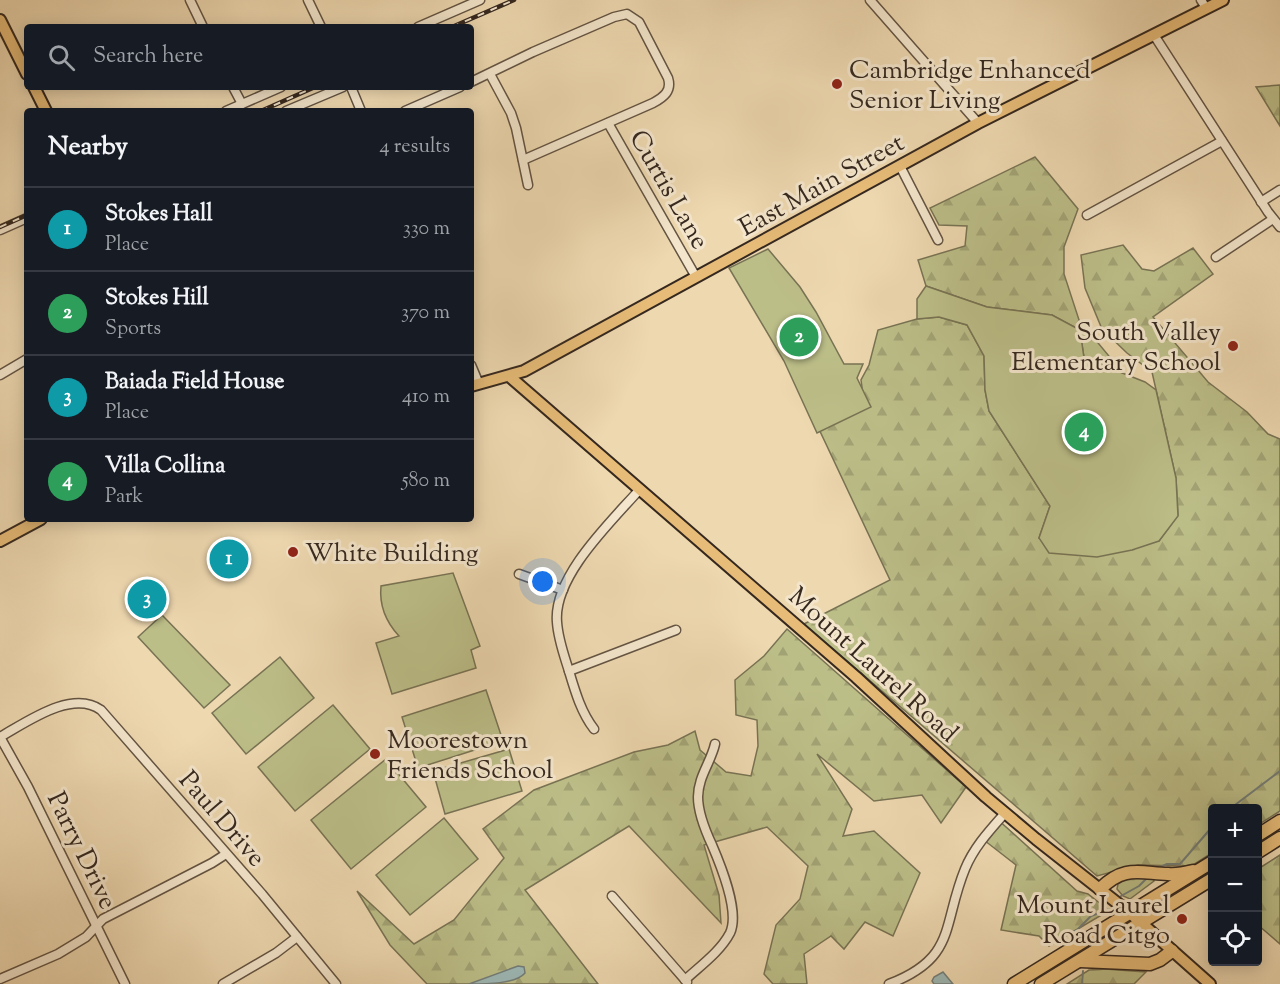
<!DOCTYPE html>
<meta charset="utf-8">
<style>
:root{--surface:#171b24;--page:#242831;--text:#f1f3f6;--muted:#9ea1a6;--line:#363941;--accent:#2563eb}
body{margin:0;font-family:"Sorts Mill Goudy",serif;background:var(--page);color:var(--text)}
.controls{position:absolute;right:18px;bottom:18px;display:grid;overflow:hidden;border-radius:6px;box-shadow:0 3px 15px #0003}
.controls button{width:54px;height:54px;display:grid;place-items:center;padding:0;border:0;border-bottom:2px solid var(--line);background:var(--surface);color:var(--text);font:30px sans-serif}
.you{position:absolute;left:543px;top:582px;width:21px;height:21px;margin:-15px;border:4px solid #fff;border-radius:50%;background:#1a73e8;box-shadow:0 0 0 9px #1a73e833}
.badge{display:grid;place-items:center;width:39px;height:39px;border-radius:50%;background:var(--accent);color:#fff;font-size:20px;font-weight:700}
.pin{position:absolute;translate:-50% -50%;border:3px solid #fff;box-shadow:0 2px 6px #0006}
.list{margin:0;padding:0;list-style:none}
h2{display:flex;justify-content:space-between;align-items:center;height:78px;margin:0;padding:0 24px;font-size:26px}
h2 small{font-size:20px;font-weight:400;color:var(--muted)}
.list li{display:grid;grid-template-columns:39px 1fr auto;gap:18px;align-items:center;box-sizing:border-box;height:84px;padding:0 24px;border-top:2px solid var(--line)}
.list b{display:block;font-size:22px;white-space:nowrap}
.list p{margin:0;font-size:20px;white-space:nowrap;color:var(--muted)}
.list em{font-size:20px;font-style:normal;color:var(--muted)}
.icon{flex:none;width:33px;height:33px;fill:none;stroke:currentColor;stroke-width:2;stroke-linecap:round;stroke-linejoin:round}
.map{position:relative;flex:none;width:1280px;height:984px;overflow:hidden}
.search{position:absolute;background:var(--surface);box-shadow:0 3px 15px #0003;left:24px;top:24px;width:450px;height:66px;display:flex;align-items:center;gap:15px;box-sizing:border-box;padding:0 21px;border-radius:6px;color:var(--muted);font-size:22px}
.panel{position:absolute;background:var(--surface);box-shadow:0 3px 15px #0003;left:24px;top:108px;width:450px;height:414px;border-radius:6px}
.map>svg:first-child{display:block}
</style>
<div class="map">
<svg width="1280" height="984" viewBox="0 0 1280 984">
<defs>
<pattern id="forest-firs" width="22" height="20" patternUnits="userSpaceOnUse" patternTransform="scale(1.5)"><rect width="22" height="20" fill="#bcbe88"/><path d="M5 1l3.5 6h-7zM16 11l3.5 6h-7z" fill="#a2a375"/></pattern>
</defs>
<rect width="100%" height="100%" fill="#eed8b0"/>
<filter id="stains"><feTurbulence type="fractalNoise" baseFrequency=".00333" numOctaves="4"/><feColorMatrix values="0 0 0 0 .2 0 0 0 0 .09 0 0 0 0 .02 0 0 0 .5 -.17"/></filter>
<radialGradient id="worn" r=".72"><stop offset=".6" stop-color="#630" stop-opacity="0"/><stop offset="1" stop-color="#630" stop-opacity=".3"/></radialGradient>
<!-- forest -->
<g fill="url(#forest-firs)" stroke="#787354" stroke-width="1.5">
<path d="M1280,85V126L1256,87Z"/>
<path d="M1035,157L1078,209L1064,247V274L1079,320L1118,367L1114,368L1084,358L1080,330L1052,315L987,307L926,286L918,260L965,246L967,226L939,225L930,208Z"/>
<path d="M1123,245L1142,269L1154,271L1193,248L1213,274L1153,317L1208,382L1247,412L1268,434L1280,439V811L1258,825V808H1212V853L1193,865L1184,866L1138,865L1097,876L804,624L890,580L810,410L864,402L861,380L869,365L878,330L917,319L939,317L967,325L984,356L985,390L989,411L1050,506L1039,538L1159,541L1178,515L1176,478L1152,372L1127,353L1102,329L1085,288L1081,255Z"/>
<path d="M787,629L966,787L941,823L922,795L874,801L817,754L852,809L843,836L874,831L920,873L893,936L865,922L844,949L831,936L804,954L807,984H773L764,974L776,925L800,899L808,866L767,827L704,845L719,895L721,923L629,826L525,890L598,984H427L390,945L357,891L414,944L454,920L504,858L483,829L534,790L634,752L668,745L695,731L700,750L726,772L751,776L758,746L757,720L736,715L735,680L764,656Z"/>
<path d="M996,818L1077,891L1088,894L1107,909L1105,913L1049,946L1039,936L1001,930L1016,865L980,837Z"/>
<path d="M1280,855V944L1258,925V869Z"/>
<path d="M1129,877L1153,879L1154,881L1130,899L1123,896L1117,889L1118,884Z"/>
<path d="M1105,969L1146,972L1134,984H1067L1089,970Z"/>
</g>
<!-- garden -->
<g fill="#bcbe88" stroke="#787354" stroke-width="1.5">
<path d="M768,249L800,287L816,312L844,364H863L857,378L871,407L817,433L784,361L729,268Z"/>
<path d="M926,286L987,307L1052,315L1080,330L1084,358L1145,382L1156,390L1176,478L1178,516L1159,541L1132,550L1097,557L1049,553L1039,538L1050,506L989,411L985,390L984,356L967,325L939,317L917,319V299Z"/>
<path d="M453,573L480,646L471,650L476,668L392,694L376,643L399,636C386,622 379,606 381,586Z"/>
<path d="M162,615L230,685L204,708L138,637Z"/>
<path d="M280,657L314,698L246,754L212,713Z"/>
<path d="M486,690L503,741L418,768L402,717Z"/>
<path d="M333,705L370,749L295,811L258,767Z"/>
<path d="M509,749L522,791L445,814L433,771Z"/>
<path d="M386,759L426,807L351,869L311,820Z"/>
<path d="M444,818L478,859L410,915L376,875Z"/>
</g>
<!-- water -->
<g fill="#9db8b5" stroke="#737e79" stroke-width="1.5">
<path d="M518,966L524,967L525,973C516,984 486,984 469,984Z"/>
<path d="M943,972L953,984H934L932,981L934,977Z"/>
</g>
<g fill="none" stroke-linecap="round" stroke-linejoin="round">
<!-- stream -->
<g stroke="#737e79" stroke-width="2">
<path d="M1231,808L1280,771"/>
<path d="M1158,868L1167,864H1180L1212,827"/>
<path d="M1121,896L1139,886L1148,877"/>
<path d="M1052,942L1077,930L1091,916L1110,909"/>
<path d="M1082,984L1083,971"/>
</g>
<defs>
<g id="minor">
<path d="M190,0L203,27"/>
<path d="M308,0L321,27"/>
<path d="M870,0L978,123"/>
<path d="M1201,0L1206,8"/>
<path d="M418,27L480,0"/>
<path d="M1154,35L1268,212L1280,227"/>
<path d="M490,74L511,113L516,128L528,185"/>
<path d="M471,82L533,52L614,17L627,14L639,22L668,78C672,91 664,97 653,103L523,160"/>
<path d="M233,87L242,104"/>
<path d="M351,87L361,111"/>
<path d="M226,111L281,87"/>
<path d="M286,111L343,87"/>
<path d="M405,111L460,87"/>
<path d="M608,123L696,277"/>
<path d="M900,166L938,240"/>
<path d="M1261,202L1280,190"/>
<path d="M1087,215L1222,141"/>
<path d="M0,230L27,218"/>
<path d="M1216,257L1273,219"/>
<path d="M471,365L479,384"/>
<path d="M0,375L27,359"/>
<path d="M519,574L563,590"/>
<path d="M569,671L676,630"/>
<path d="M594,729C581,712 575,691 569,671C564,655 558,639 557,622C553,576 612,521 640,489"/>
<path d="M0,737C27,722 72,689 101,710L262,894L336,984"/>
<path d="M0,737L28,787L125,984"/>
<path d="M612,896L687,982"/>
<path d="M0,979L58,954L86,937L103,919L212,863L226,854"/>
<path d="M685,980C700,966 720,952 730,933C740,912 721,866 712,845C705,830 698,813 698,797C698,777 711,762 715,744"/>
<path d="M223,984L276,953L297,937"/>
<path d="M889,984C957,958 942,925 965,869C974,847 990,830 1005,813"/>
</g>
<g id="major">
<path d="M0,20L27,74"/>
<path d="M34,87L46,111"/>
<path d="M509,376L856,677L986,797L1036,839L1130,913L1210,984"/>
<path d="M471,386L524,371L978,123L1223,0"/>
<path d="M0,541L41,519"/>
</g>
<g id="highway">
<path d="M1258,835L1280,821"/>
<path d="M1258,852L1280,838"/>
<path d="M1100,889C1124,865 1139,873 1168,874C1177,875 1185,873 1193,871"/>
<path d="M1080,961L1150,964L1160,960L1172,951"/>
<path d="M1014,984L1212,862"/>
<path d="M1041,984L1212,879"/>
</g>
</defs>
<!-- minor casing -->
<use href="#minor" stroke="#635443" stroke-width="11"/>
<!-- major casing -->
<use href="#major" stroke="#35281f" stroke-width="14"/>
<!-- highway casing -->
<use href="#highway" stroke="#35281f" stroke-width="15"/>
<!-- minor -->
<use href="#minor" stroke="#f4e6cc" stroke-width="8"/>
<!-- major -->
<use href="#major" stroke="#e7bc78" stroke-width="10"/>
<!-- highway -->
<use href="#highway" stroke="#e7bc78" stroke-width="12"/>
<defs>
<g id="rail">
<path d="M452,27L514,0"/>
<path d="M261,111L315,87"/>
<path d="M0,227L27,215"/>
</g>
</defs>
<!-- rail casing -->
<use href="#rail" stroke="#35281f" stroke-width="4.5"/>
<!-- rail -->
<use href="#rail" stroke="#f4e6cc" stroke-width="2" stroke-dasharray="7" stroke-linecap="butt"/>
</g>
<!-- markers -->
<g fill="#8f2418" stroke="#f4e6cc" stroke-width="2">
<circle cx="837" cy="84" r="6"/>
<circle cx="1233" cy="346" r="6"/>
<circle cx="293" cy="552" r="6"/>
<circle cx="375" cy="754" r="6"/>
<circle cx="1182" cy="919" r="6"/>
</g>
<g text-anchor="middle" stroke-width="6" stroke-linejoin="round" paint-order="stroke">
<!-- poi labels -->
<g font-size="26" fill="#35281f" stroke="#f4e6cc" text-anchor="start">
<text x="849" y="78">Cambridge Enhanced<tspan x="849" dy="30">Senior Living</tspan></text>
<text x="1221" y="340" text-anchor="end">South Valley<tspan x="1221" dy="30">Elementary School</tspan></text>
<text x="305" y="561">White Building</text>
<text x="387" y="748">Moorestown<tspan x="387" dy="30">Friends School</tspan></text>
<text x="1170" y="913" text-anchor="end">Mount Laurel<tspan x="1170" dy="30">Road Citgo</tspan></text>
</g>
<!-- street labels -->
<g font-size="26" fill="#35281f" stroke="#f4e6cc">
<text transform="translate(821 184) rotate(-29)" y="9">East Main Street</text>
<text transform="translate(670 189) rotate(60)" y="9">Curtis Lane</text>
<text transform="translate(874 664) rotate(42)" y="9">Mount Laurel Road</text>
<text transform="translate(223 818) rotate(49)" y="9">Paul Drive</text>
<text transform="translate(83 850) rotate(64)" y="9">Parry Drive</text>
</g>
</g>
<rect width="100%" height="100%" filter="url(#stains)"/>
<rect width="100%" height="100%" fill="url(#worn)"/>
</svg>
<div class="controls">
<button>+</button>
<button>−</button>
<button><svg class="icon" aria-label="locate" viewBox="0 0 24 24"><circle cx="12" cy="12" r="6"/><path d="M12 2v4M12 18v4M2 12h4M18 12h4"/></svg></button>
</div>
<div class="you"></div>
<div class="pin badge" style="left:229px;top:559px;background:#0f9aa8">1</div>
<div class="pin badge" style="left:799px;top:337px;background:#2e9e5b">2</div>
<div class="pin badge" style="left:147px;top:599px;background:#0f9aa8">3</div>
<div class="pin badge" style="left:1084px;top:432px;background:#2e9e5b">4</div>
<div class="search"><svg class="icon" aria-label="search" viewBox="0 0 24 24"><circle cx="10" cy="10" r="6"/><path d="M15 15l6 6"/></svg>Search here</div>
<section class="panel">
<h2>Nearby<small>4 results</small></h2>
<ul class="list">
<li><span class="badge" style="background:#0f9aa8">1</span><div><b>Stokes Hall</b><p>Place</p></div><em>330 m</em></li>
<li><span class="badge" style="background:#2e9e5b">2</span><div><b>Stokes Hill</b><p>Sports</p></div><em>370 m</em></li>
<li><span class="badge" style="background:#0f9aa8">3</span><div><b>Baiada Field House</b><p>Place</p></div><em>410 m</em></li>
<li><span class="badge" style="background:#2e9e5b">4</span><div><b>Villa Collina</b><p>Park</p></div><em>580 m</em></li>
</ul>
</section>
</div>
